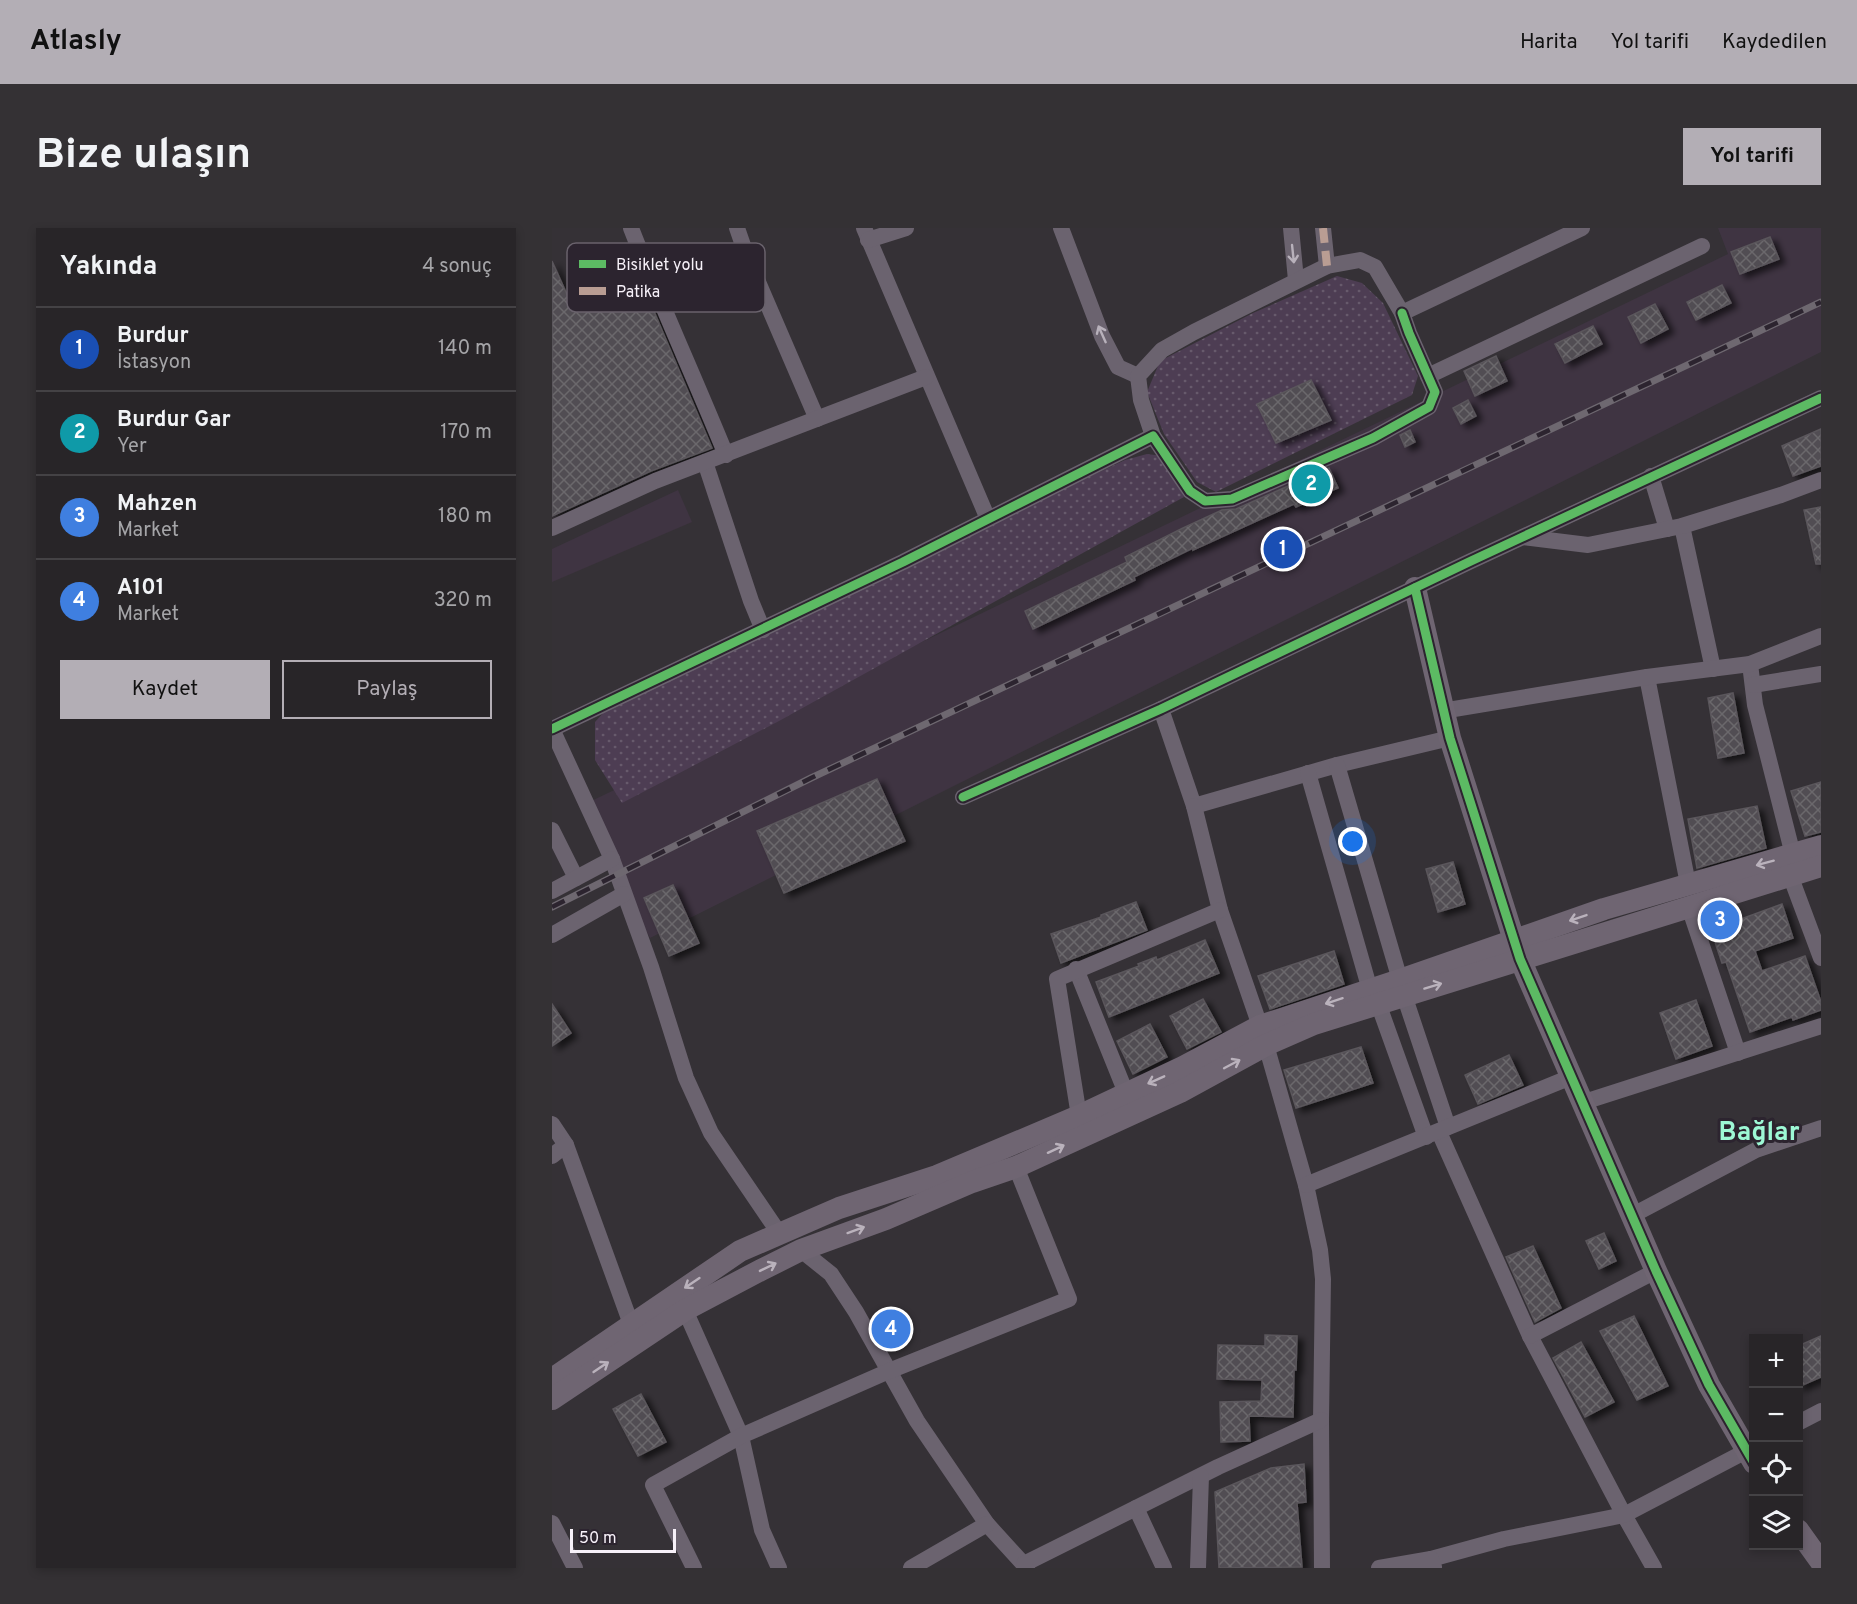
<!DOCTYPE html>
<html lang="tr">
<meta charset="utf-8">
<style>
:root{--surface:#282528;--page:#343134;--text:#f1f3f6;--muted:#a5a5a8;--line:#444245;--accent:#b3aeb5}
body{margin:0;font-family:Overpass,sans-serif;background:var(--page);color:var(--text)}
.controls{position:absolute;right:18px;bottom:18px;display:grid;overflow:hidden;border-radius:0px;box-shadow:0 3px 9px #0003}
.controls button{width:54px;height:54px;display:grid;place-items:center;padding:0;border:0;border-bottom:2px solid var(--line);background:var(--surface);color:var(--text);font:30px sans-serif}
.scale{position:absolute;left:18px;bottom:15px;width:106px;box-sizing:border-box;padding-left:6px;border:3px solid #f7f1f9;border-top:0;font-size:16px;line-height:21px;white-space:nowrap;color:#f7f1f9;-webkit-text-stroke:4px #2c242f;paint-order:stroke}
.you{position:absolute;left:801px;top:614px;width:21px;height:21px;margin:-15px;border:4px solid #fff;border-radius:50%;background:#1a73e8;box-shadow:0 0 0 9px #1a73e833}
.badge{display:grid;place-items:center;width:39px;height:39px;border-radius:50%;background:var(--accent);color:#fff;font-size:20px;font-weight:700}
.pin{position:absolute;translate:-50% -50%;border:3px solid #fff;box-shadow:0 2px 6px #0006}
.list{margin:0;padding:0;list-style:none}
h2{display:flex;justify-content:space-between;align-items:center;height:78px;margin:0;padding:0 24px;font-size:26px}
h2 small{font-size:20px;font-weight:400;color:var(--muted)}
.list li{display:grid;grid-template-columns:39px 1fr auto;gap:18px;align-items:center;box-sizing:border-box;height:84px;padding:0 24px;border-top:2px solid var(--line)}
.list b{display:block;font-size:22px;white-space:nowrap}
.list p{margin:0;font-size:20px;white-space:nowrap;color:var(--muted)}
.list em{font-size:20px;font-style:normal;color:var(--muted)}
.actions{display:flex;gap:12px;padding:18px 24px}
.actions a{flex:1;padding:14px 0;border:2px solid var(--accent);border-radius:0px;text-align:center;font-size:21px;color:var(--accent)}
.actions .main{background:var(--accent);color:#111}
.icon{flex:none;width:33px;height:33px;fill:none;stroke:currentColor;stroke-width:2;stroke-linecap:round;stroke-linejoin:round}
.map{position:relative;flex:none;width:1269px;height:1340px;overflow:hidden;border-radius:0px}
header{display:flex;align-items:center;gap:36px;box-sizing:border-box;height:84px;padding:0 30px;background:var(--accent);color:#111}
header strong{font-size:28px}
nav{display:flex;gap:33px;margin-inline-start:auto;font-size:21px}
.intro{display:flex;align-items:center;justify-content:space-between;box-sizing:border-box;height:144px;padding:0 36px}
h1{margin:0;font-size:42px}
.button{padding:15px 27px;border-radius:0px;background:var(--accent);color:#111;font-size:21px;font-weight:700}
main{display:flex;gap:36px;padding:0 36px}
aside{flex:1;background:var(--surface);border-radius:0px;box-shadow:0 3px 9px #0003}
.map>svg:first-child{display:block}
</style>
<header>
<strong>Atlasly</strong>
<nav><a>Harita</a><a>Yol tarifi</a><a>Kaydedilen</a></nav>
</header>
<div class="intro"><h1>Bize ulaşın</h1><a class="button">Yol tarifi</a></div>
<main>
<aside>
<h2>Yakında<small>4 sonuç</small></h2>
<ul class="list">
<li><span class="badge" style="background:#1a4fb4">1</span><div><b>Burdur</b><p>İstasyon</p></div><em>140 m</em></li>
<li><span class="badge" style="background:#0f9aa8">2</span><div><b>Burdur Gar</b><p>Yer</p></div><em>170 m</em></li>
<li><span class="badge" style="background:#3f7fe0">3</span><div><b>Mahzen</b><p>Market</p></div><em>180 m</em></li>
<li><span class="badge" style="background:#3f7fe0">4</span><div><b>A101</b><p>Market</p></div><em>320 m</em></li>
</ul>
<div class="actions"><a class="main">Kaydet</a><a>Paylaş</a></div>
</aside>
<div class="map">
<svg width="1269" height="1340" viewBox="0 0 1269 1340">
<defs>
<pattern id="grass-dots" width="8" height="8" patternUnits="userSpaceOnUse" patternTransform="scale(1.5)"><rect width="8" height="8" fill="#4d3d53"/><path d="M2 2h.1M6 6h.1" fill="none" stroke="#675a6c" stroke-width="1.8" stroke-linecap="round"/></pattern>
<pattern id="building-cross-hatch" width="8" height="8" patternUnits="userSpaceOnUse" patternTransform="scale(1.5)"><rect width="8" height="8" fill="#514d52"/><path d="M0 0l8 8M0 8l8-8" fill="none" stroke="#6b676c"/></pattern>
<filter id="shadow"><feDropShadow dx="6" dy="4" stdDeviation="3" flood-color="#0009"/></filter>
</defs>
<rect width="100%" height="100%" fill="#353136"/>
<!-- built -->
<g fill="#3f3442">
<path d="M1166,0H1269V124L98,710L29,578L1176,26Z"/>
<path d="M126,262L140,294L0,354V321Z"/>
</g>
<!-- grass -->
<g fill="url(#grass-dots)">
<path d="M785,48L810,55L831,75L866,148L860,167L664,264L645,254L612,206L595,164L608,133L701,85Z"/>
<path d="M595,226L611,228L632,269L227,493L70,575L43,532V494L63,472L573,232Z"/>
</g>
<!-- building -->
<g fill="url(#building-cross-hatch)" stroke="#5a565b" stroke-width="1.5" filter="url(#shadow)">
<path d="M1218,9L1227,31L1188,46L1179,24Z"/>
<path d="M0,33L17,71L84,41L160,220L99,243L0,288Z"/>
<path d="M1170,57L1179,75L1144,92L1135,74Z"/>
<path d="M1103,76L1116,101L1089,115L1076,89Z"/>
<path d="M1041,98L1050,116L1013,135L1003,116Z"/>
<path d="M944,128L955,153L923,168L912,143Z"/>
<path d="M759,152L779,192L724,215L705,176Z"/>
<path d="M916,172L924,188L909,196L901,180Z"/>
<path d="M1269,201V238L1241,248L1230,218Z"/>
<path d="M858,202L863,214L853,219L848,207Z"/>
<path d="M777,240L786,260L744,279L742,276L641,322V320L582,349L583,352L481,401L473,383L575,334L573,329L631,300L670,282L684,281Z"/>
<path d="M1269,279V336H1264L1252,282Z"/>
<path d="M1181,465L1192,525L1166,530L1156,470Z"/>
<path d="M325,551L353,613L232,665L205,603Z"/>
<path d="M1269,554V604L1253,608L1239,563Z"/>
<path d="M1205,578L1214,620L1145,640L1136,591Z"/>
<path d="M901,634L913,676L886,684L874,641Z"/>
<path d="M121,657L147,715L117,728L92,670Z"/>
<path d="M584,674L595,702L509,735L499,706L549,689V687Z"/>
<path d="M1230,676L1241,710L1203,723L1210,743L1253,728L1269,774V782L1241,792L1240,789L1198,804L1174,734L1170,735L1159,702Z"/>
<path d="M653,712L667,745L557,789L544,754L587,738L586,736L604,729L605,732Z"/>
<path d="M782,723L792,756L718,781L706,748Z"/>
<path d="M651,771L669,804L635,821L618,788Z"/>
<path d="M1144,772L1160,818L1124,831L1108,785Z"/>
<path d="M0,776L19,805L0,818Z"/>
<path d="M598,796L615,829L581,846L565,813Z"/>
<path d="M809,819L821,855L744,880L732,842Z"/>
<path d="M957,827L971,857L926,876L913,847Z"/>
<path d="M1052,1005L1064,1033L1047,1041L1034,1013Z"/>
<path d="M981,1018L1009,1080L983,1094L954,1029Z"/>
<path d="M1082,1088L1116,1158L1085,1172L1048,1103Z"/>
<path d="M713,1107L745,1108L744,1142H742L741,1189L697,1188L698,1213L669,1214L668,1174L709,1173L710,1152L665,1151L666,1117L713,1118Z"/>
<path d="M1269,1108V1149L1246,1159V1118Z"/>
<path d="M1029,1114L1062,1174L1033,1189L1001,1130Z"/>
<path d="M89,1166L114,1214L86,1228L61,1181Z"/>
<path d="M752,1236L754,1274L745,1275L750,1339L667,1340L663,1264L719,1240Z"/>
</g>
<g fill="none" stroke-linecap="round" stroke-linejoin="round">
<!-- street -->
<g stroke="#6b636f" stroke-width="16">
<path d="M79,0C109,77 143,151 174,227"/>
<path d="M185,0L194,26L265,191"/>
<path d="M312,0L436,291"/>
<path d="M509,0L550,108L566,139L586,148"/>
<path d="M739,0L744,52"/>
<path d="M771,0L775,38"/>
<path d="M316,12L354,0"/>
<path d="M876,148L1150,18"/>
<path d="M601,208L589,172L586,148L610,122L642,104L775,38L808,32L823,39L850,85L1030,0"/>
<path d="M153,234L199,373L211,402"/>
<path d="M1099,248L1115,301"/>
<path d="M1130,298L1161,441"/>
<path d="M0,300L103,253L374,149"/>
<path d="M971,309L1036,317L1130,298L1229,267L1269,252"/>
<path d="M1198,436L1203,477L1241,627"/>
<path d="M1095,449L1136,656"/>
<path d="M1201,457L1269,446"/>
<path d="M609,481L642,578L785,537L898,510"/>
<path d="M890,483L1095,449L1198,436L1269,408"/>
<path d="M0,501L351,334L601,208L638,263L653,273L680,271L821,210L877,179L883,164L857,105L850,85"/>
<path d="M0,501L60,631L99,739L134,850L159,905L227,1005"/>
<path d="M785,537L848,752"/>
<path d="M756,545L818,762"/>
<path d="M411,569L609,481L919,333L1269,170"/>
<path d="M642,578L668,682L708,798"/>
<path d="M0,602L24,650"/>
<path d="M1238,647L1269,730"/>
<path d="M0,663L60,631"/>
<path d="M1137,679L1186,825"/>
<path d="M0,707L72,666"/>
<path d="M524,741L574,865"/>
<path d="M852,767L896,899"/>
<path d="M826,775L874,909"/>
<path d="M714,817L754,957L768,1022L771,1051L769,1192L770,1340"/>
<path d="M1032,874L1269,798"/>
<path d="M527,888L505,751L668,682"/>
<path d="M0,896L14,917L79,1096"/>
<path d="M887,904L978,1108L1072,1287L1102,1340"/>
<path d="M0,928L14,917"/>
<path d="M754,957L1019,849"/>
<path d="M1079,988L1204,922L1269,900"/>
<path d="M249,1022L279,1046L304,1084L365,1193L435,1296L475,1340"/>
<path d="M133,1082L189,1208L210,1302L227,1340"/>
<path d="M978,1108L1104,1043"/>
<path d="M1246,1195L1269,1183"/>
<path d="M584,1280L612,1340"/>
<path d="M0,1295L23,1340"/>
<path d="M879,1331L952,1311L1072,1287L1202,1219"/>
<path d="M472,1336L666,1239L769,1192"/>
<path d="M142,1340L101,1257L189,1208L337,1143L517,1071L464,939"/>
<path d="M359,1340L435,1296"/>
<path d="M646,1340L649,1248"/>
<path d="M827,1340L879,1331L882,1339"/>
</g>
<!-- secondary -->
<g stroke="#6f6572" stroke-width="22">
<path d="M863,360L898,510L968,731L1104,1043L1157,1157L1202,1235"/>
<path d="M0,1151L188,1023L287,980L385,948L527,888L631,839L708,798L848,752L1052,681L1269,618"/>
<path d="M0,1171L133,1082L209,1042L249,1022L334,991L420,954L464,939L628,864L714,817L762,796L1269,638"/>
<path d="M1246,1302L1269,1334"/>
</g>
<defs>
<path id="rail" d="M0,679L259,550L1269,74"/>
</defs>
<!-- rail casing -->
<use href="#rail" stroke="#6e6870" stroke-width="7"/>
<!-- rail -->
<use href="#rail" stroke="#2c242f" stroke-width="4.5" stroke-dasharray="14" stroke-linecap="butt"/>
<!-- quiet -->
<path stroke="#b99d93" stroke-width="8" stroke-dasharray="15 8" stroke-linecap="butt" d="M771,0L775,38"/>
<defs>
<g id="cycleway">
<path d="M863,360L898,510L968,731L1104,1043L1157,1157L1202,1235"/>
<path d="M0,501L351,334L601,208L638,263L653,273L680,271L821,210L877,179L883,164L857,105L850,85"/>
<path d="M411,569L609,481L919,333L1269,170"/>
</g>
</defs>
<!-- cycleway casing -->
<use href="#cycleway" stroke="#2c242f" stroke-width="13"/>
<!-- cycleway -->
<use href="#cycleway" stroke="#5cba63" stroke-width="9"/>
</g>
<!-- one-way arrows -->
<defs><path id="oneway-shaft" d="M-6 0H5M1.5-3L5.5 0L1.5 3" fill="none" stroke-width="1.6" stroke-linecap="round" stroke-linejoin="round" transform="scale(1.5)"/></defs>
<g stroke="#b8b1bb">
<use href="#oneway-shaft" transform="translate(741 26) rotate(84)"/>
<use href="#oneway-shaft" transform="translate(550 106) rotate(-114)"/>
</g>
<g stroke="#bab2bc">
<use href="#oneway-shaft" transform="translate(1213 635) rotate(165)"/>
<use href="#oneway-shaft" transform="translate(1026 690) rotate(161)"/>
<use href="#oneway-shaft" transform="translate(881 758) rotate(-17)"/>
<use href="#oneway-shaft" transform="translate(782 773) rotate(162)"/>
<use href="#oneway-shaft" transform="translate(680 836) rotate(-28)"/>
<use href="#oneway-shaft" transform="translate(604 852) rotate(156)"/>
<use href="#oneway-shaft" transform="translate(504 921) rotate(-25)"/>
<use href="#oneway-shaft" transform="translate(304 1002) rotate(-20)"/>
<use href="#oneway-shaft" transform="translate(216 1039) rotate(-26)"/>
<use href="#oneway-shaft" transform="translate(140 1055) rotate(146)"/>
<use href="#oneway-shaft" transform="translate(49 1139) rotate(-34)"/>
</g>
<g text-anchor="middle" stroke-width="6" stroke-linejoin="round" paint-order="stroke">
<!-- district labels -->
<g font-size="26" font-weight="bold" fill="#9df8d5" stroke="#2c242f">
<text x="1207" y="912">Bağlar</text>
</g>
</g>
<!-- legend -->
<rect x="15" y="15" width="198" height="69" rx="9" fill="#2c242f" stroke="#69626c" stroke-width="1.5"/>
<rect x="27" y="32" width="27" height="8" fill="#5cba63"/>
<rect x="27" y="59" width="27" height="8" fill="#b99d93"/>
<g font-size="16" fill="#f7f1f9">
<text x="64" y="42">Bisiklet yolu</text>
<text x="64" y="69">Patika</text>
</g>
</svg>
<div class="controls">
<button>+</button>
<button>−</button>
<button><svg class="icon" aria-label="locate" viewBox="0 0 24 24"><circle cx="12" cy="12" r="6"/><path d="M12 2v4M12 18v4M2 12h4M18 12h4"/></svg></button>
<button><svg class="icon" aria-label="layers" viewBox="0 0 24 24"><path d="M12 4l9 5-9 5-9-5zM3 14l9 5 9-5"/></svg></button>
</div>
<div class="scale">50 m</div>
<div class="you"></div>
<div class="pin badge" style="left:731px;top:321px;background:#1a4fb4">1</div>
<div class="pin badge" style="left:759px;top:256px;background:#0f9aa8">2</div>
<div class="pin badge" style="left:1168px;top:692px;background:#3f7fe0">3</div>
<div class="pin badge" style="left:339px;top:1101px;background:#3f7fe0">4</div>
</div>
</main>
